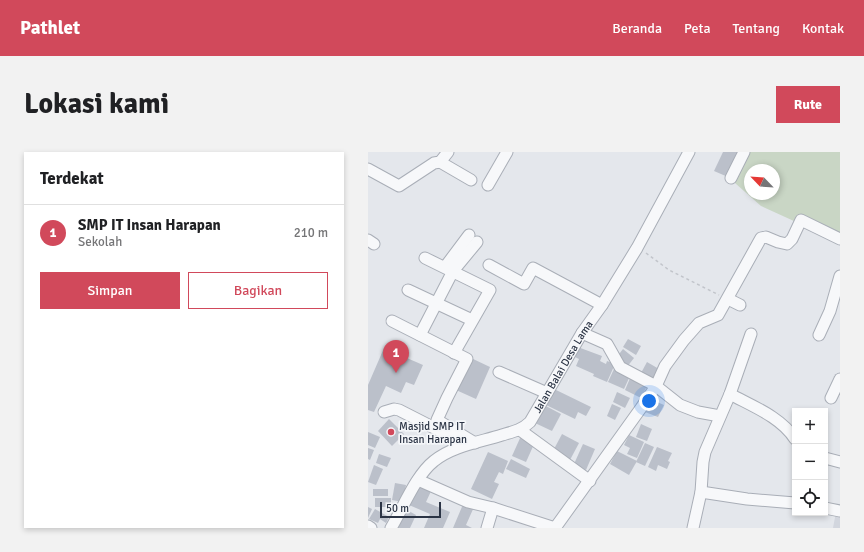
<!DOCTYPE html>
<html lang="id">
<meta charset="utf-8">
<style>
:root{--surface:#fff;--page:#f2f2f2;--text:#202124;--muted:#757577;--line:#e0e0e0;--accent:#d1495b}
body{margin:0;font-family:Signika,sans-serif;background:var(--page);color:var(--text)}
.controls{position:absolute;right:12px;bottom:12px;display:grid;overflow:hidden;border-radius:0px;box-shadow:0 2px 6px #0003}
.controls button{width:36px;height:36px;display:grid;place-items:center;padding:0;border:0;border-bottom:1px solid var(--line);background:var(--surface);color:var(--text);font:20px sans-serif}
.compass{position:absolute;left:376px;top:12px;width:36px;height:36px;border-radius:50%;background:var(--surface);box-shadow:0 2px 6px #0003;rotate:295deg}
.scale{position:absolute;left:12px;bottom:10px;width:61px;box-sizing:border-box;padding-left:4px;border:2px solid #2b3445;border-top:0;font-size:11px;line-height:14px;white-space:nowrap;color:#2b3445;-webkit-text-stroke:3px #f4f6f9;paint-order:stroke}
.you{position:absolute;left:281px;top:249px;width:14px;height:14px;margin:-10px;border:3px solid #fff;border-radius:50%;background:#1a73e8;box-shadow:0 0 0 6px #1a73e833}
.badge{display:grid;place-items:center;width:26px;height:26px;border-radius:50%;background:var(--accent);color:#fff;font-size:13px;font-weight:700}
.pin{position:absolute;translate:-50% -33px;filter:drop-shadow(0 1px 2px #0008)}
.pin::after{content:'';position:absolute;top:21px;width:14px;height:12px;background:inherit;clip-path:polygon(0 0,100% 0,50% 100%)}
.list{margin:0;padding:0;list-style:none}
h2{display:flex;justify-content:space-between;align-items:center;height:52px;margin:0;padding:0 16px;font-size:17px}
h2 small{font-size:13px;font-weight:400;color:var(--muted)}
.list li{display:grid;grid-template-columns:26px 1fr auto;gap:12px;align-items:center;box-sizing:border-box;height:56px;padding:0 16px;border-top:1px solid var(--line)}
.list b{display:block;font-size:15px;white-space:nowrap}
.list p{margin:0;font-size:13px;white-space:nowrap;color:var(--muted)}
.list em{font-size:13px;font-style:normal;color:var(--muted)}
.actions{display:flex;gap:8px;padding:12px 16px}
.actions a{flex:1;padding:9px 0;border:1px solid var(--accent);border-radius:0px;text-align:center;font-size:14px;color:var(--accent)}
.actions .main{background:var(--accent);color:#fff}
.icon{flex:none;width:22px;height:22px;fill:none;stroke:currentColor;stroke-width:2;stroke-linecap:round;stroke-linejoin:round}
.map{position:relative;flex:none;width:472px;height:376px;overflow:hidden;border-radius:0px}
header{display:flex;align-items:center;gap:24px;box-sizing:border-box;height:56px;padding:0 20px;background:var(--accent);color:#fff}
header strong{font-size:19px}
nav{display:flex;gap:22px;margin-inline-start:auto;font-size:14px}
.intro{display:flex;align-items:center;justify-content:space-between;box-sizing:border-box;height:96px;padding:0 24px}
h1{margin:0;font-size:28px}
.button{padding:10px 18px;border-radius:0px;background:var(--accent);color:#fff;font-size:14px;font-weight:700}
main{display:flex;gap:24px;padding:0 24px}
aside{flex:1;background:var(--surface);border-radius:0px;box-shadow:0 2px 6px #0003}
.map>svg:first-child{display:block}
</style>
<header>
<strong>Pathlet</strong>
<nav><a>Beranda</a><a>Peta</a><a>Tentang</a><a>Kontak</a></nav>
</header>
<div class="intro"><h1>Lokasi kami</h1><a class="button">Rute</a></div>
<main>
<aside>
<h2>Terdekat<small></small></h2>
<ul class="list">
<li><span class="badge">1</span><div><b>SMP IT Insan Harapan</b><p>Sekolah</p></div><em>210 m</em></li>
</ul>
<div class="actions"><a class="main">Simpan</a><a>Bagikan</a></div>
</aside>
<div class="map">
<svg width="472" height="376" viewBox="0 0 472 376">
<rect width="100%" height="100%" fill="#e4e7ec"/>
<!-- built -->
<path fill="#d2d6de" d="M468,360H472V376H465Z"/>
<!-- green -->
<path fill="#c9d6c5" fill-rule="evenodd" d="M371,0H472V90L393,54L359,24ZM382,18H406V42H382Z"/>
<!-- building -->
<g fill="#bbc0ca">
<path d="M355,0H372L360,25L346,19Z"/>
<path d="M260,187L273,194L268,203L255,195Z"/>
<path d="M207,194L234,204L232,209L238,212L239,209L247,212L239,230L225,224L226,222L208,214L211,207L203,203Z"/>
<path d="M16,196L55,213L46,233L38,230L33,241L18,234L6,260L0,258V233Z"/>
<path d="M255,197L266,206L259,215L248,206Z"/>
<path d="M103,206L122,215L108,247L88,238Z"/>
<path d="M279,210L291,217L285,229L273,221Z"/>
<path d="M246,217L262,224L256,237L240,230Z"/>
<path d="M263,224L280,232L273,246L257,238Z"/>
<path d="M184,236L223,255L218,264L210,260L207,267L176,252Z"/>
<path d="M249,240L262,246L257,256L245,250Z"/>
<path d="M282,247L296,253L290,265L277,260Z"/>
<path d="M244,252L253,256L247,268L239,264Z"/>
<path d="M176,253L193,262L184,279L167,271Z"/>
<path d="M21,267L36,282L24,294L10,279Z"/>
<path d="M273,272L284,277L279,289L268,285Z"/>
<path d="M0,280L12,285L7,296L0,293Z"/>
<path d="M194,282L211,291L202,308L185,299Z"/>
<path d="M261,283L276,290L269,306L259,302L262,296L256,293Z"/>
<path d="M153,284L167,290L158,310L144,304Z"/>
<path d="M277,291L286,295L277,314L268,310Z"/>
<path d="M215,292L227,297L218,318L206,312Z"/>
<path d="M289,295L304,301L300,309L302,310L299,317L290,313L288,319L280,315Z"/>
<path d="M0,296L6,298L2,308L0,307Z"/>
<path d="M249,299L269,309L261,323L242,312Z"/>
<path d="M120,300L140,309L135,322L131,320L126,330L131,332L124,347L103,337Z"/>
<path d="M11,302L23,306L19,315L8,311Z"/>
<path d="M143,307L162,317L158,326L138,317Z"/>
<path d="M6,313L15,317L8,333L0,330Z"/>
<path d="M27,331L38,333L35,350L24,348Z"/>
<path d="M51,331L64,337L58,350L82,360L75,376H56L62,362L41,353Z"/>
<rect x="5" y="337" width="15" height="7"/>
<rect x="7" y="346" width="16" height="9"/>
<path d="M96,350L106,355L98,373L104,376H85Z"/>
<path d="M0,355L4,357L0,366Z"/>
<path d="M7,357L21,365L18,371L12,367L10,371L1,367Z"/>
<path d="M39,358L48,363L42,376H30Z"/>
</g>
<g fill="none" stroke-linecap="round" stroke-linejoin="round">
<defs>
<g id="minor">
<path d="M72,10L103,28"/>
<path d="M0,17L31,34L66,11L72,10L80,0"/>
<path d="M363,26L376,0"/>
<path d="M120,33L139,0"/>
<path d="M0,88L6,92"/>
<path d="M57,106L122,138L86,201"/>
<path d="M121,113L156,132L165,116L234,153"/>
<path d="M77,115L101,83"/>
<path d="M40,138L104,168"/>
<path d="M360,147L372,153"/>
<path d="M24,169L99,207L79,246L69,268L107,291"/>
<path d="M214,181L239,192L252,215L288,234L312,253L330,260L352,264"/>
<path d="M52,183L85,119L109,90"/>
<path d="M451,183L462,159L472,124"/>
<path d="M131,220L179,241"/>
<path d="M362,242C384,254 413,265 427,287"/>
<path d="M463,246L472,227"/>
<path d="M16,260L26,257L31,258L84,285"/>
<path d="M152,278L222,329"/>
<path d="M457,306L472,310"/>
<path d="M50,328L100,350L125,356L187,376"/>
<path d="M333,340L379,347L427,351"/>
<path d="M457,356L472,359"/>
<path d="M0,374L3,376"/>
<path id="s1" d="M23,376C35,356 48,323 66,309C84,294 112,290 134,283C144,280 154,278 162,270L214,181L234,153L269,96L321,0"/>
<path d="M119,376L125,356"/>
<path d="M187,376L273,256L288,234L297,214L316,188L331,171L350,163L393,86L398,85L410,90L419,92L424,87L433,68L472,87"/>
<path d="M325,376L333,340L335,310L337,300L362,242L383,182"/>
</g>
</defs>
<!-- minor casing -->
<use href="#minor" stroke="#a9aeb7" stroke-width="13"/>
<!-- path -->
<path stroke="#c2c5cb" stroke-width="1.5" stroke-dasharray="3 3" stroke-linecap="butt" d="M278,101L301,118L351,143"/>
<!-- minor -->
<use href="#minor" stroke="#f7f8fa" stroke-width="11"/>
</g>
<!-- markers -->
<circle fill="#d1495b" stroke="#f4f6f9" stroke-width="1.5" cx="23" cy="280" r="4"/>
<g text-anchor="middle" stroke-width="3.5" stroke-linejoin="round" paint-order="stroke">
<!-- street labels -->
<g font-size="11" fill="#2b3445" stroke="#f4f6f9">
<text dy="4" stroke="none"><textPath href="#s1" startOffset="249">Jalan Balai Desa Lama</textPath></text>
</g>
<!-- poi labels -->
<g font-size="11" fill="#2b3445" stroke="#f4f6f9" text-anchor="start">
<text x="31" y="278">Masjid SMP IT<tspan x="31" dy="13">Insan Harapan</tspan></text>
</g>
</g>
</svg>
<div class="controls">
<button>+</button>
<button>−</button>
<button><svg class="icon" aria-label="locate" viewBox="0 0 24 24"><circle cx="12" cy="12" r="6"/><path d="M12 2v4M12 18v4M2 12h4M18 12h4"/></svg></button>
</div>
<svg class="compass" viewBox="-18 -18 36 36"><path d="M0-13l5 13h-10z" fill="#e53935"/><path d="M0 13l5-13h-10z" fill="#757577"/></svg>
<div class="scale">50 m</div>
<div class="you"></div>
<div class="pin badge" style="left:28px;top:221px">1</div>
</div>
</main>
